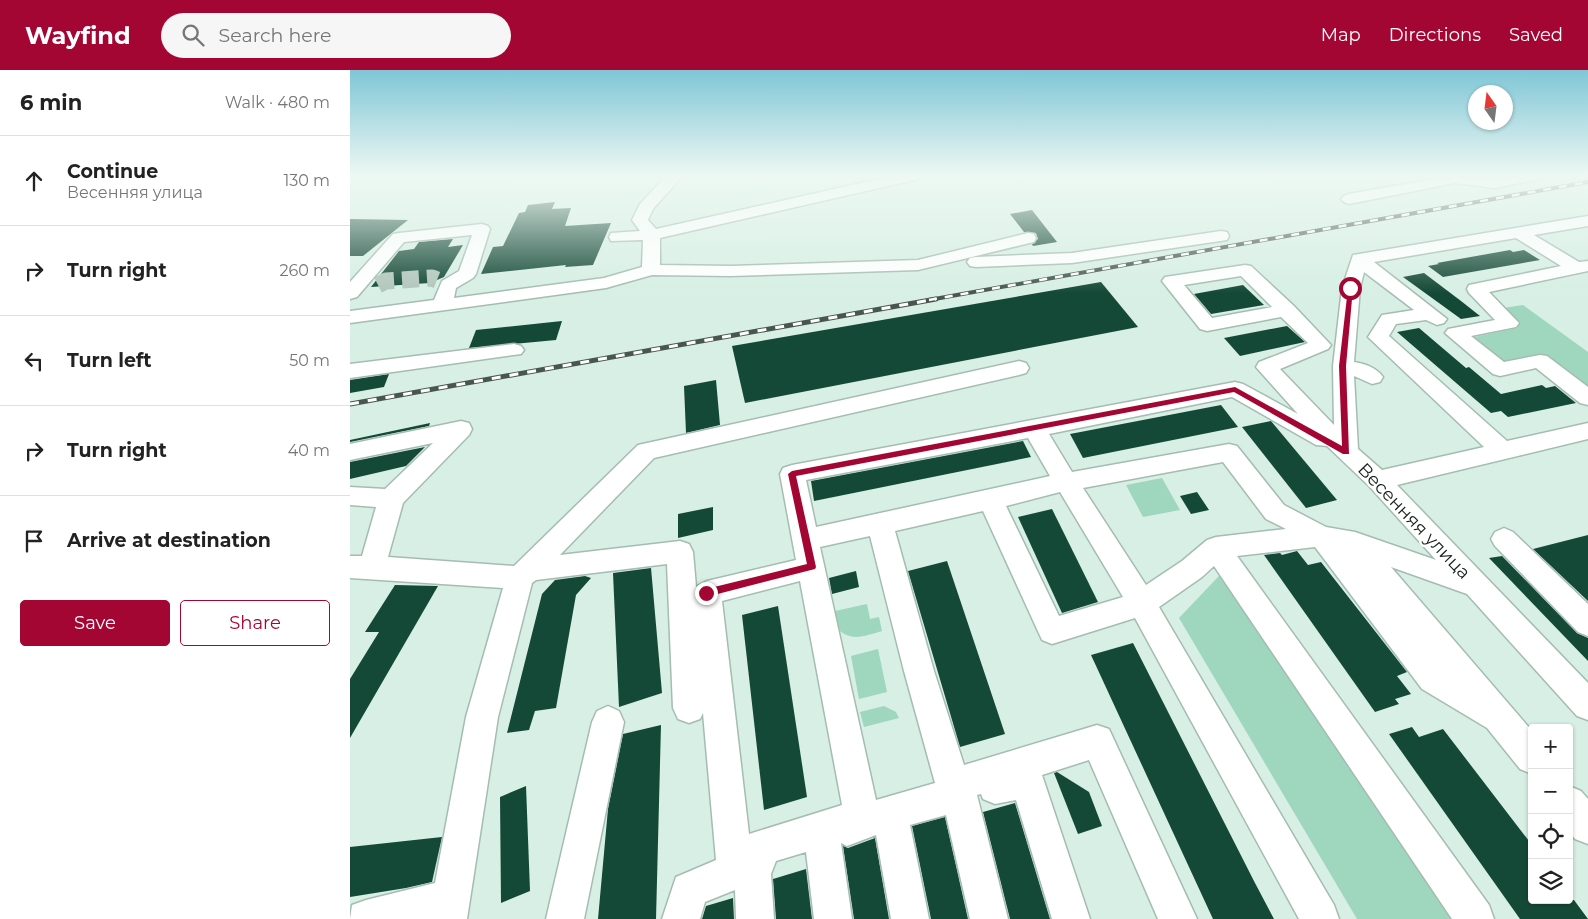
<!DOCTYPE html>
<meta charset="utf-8">
<style>
:root{--surface:#fff;--page:#f6f6f6;--text:#222;--muted:#767676;--line:#e0e0e0;--accent:#a40633}
body{margin:0;font-family:Montserrat,sans-serif;background:var(--page);color:var(--text)}
.controls{position:absolute;right:15px;bottom:15px;display:grid;overflow:hidden;border-radius:5px;box-shadow:0 1px 4px #0004}
.controls button{width:45px;height:45px;display:grid;place-items:center;padding:0;border:0;border-bottom:1px solid var(--line);background:var(--surface);color:var(--text);font:25px sans-serif}
.compass{position:absolute;left:1118px;top:15px;width:45px;height:45px;border-radius:50%;background:var(--surface);box-shadow:0 1px 4px #0004;rotate:346deg}
.stop{position:absolute;width:15px;height:15px;margin:-11px;border:4px solid #a40633;border-radius:50%;background:#fff}
.stop.end{background:#a40633;border-color:#fff;box-shadow:0 1px 5px #0008}
.list{margin:0;padding:0;list-style:none}
h2{display:flex;justify-content:space-between;align-items:center;height:65px;margin:0;padding:0 20px;font-size:21px}
h2 small{font-size:16px;font-weight:400;color:var(--muted)}
.list li{display:grid;grid-template-columns:32px 1fr auto;gap:15px;align-items:center;box-sizing:border-box;height:90px;padding:0 20px;border-top:1px solid var(--line)}
.list b{display:block;font-size:19px;white-space:nowrap}
.list p{margin:0;font-size:16px;white-space:nowrap;color:var(--muted)}
.list em{font-size:16px;font-style:normal;color:var(--muted)}
.actions{display:flex;gap:10px;padding:15px 20px}
.actions a{flex:1;padding:11px 0;border:1px solid var(--accent);border-radius:5px;text-align:center;font-size:18px;color:var(--accent)}
.actions .main{background:var(--accent);color:#fff}
.icon{flex:none;width:28px;height:28px;fill:none;stroke:currentColor;stroke-width:2;stroke-linecap:round;stroke-linejoin:round}
.map{position:relative;flex:none;width:1238px;height:849px;overflow:hidden}
header{display:flex;align-items:center;gap:30px;box-sizing:border-box;height:70px;padding:0 25px;background:var(--accent);color:#fff}
header strong{font-size:24px}
nav{display:flex;gap:28px;margin-inline-start:auto;font-size:18px}
.search{width:350px;height:45px;background:var(--page);display:flex;align-items:center;gap:12px;box-sizing:border-box;padding:0 18px;border-radius:28px;color:var(--muted);font-size:19px}
main{display:flex}
aside{flex:1;background:var(--surface)}
.map>svg:first-child{display:block}
</style>
<header>
<strong>Wayfind</strong>
<div class="search"><svg class="icon" aria-label="search" viewBox="0 0 24 24"><circle cx="10" cy="10" r="6"/><path d="M15 15l6 6"/></svg>Search here</div>
<nav><a>Map</a><a>Directions</a><a>Saved</a></nav>
</header>
<main>
<aside>
<h2>6 min<small>Walk · 480 m</small></h2>
<ul class="list">
<li><svg class="icon" aria-label="ahead" viewBox="0 0 24 24"><path d="M12 20V5M6 11l6-6 6 6"/></svg><div><b>Continue</b><p>Весенняя улица</p></div><em>130 m</em></li>
<li><svg class="icon" aria-label="right" viewBox="0 0 24 24"><path d="M7 20v-9h11M14 6l5 5-5 5"/></svg><div><b>Turn right</b></div><em>260 m</em></li>
<li><svg class="icon" aria-label="left" viewBox="0 0 24 24"><path d="M17 20v-9H6M10 6l-5 5 5 5"/></svg><div><b>Turn left</b></div><em>50 m</em></li>
<li><svg class="icon" aria-label="right" viewBox="0 0 24 24"><path d="M7 20v-9h11M14 6l5 5-5 5"/></svg><div><b>Turn right</b></div><em>40 m</em></li>
<li><svg class="icon" aria-label="arrive" viewBox="0 0 24 24"><path d="M6 21V4h12l-3 4 3 4H6"/></svg><div><b>Arrive at destination</b></div></li>
</ul>
<div class="actions"><a class="main">Save</a><a>Share</a></div>
</aside>
<div class="map">
<svg width="1238" height="849" viewBox="0 0 1238 849">
<rect width="100%" height="100%" fill="#d7efe4"/>
<!-- green -->
<g fill="#9ed6be">
<path d="M1173,235L1238,282V319L1191,287L1149,293L1120,268L1168,258L1153,238Z"/>
<path d="M812,408L830,440L793,447L776,415Z"/>
<path d="M888,486L1139,849H1007L829,548Z"/>
<path d="M517,534L520,549L529,547L532,561C517,565 503,572 490,561L485,541Z"/>
<path d="M528,579L537,622L509,629L501,586Z"/>
<path d="M534,636L546,642L549,648L514,657L510,642Z"/>
</g>
<!-- building -->
<g fill="#154937">
<path d="M205,132L202,139L221,138L215,156L261,153L243,195L215,197L216,195L131,204L143,177L153,176L169,143L175,142L178,135Z"/>
<path d="M682,140L707,172L683,176L682,174L688,169L686,163L674,162L660,144Z"/>
<path d="M0,149L58,150L13,186H0Z"/>
<path d="M103,169L98,177L113,175L94,207L80,213L21,217L49,181L64,179L69,172Z"/>
<path d="M1160,180L1163,182L1174,180L1190,190L1093,207L1078,196L1089,194L1087,193Z"/>
<path d="M1074,203L1111,231L1130,246L1111,249L1053,207Z"/>
<path d="M751,212L788,257L395,333L382,276Z"/>
<path d="M893,215L914,235L861,244L844,224Z"/>
<path d="M212,251L206,270L119,278L126,260Z"/>
<path d="M937,256L955,272L890,286L874,268Z"/>
<path d="M1069,258L1116,298L1119,297L1151,324L1192,315L1196,318L1205,316L1226,333L1158,347L1151,341L1141,343L1047,262Z"/>
<path d="M39,304L34,317L0,323V310Z"/>
<path d="M366,310L370,355L336,363L334,316Z"/>
<path d="M871,335L888,357L733,388L720,364Z"/>
<path d="M921,351L987,430L956,438L892,357Z"/>
<path d="M80,353L79,356L0,372V370Z"/>
<path d="M673,371L681,387L464,431L461,411Z"/>
<path d="M75,377L56,396L0,409V392Z"/>
<path d="M847,422L859,440L841,444L830,426Z"/>
<path d="M363,437V460L328,468V444Z"/>
<path d="M702,439L748,532L712,543L668,447Z"/>
<path d="M1238,465V531L1183,479Z"/>
<path d="M947,481L958,495L971,492L1057,602L1047,606L1061,624L1045,629L1049,634L1025,642L914,485L930,483L932,485Z"/>
<path d="M1152,486L1227,563L1238,568V591L1139,488Z"/>
<path d="M597,491L655,664L610,677L558,501Z"/>
<path d="M301,498L312,623L269,637L263,503Z"/>
<path d="M506,501L509,517L482,524L479,508Z"/>
<path d="M235,506L241,508L226,525L206,638L185,641L179,660L157,663L192,524L205,510Z"/>
<path d="M45,515L88,516L0,668V609L29,562H15Z"/>
<path d="M428,536L457,727L414,740L392,545Z"/>
<path d="M783,573L905,813L924,849H863L741,585Z"/>
<path d="M311,655L306,849H248L258,739L273,664Z"/>
<path d="M1062,657L1069,667L1093,659L1182,775V830H1224L1238,849H1170L1039,664Z"/>
<path d="M707,702L739,722L752,756L728,764L704,703Z"/>
<path d="M176,716L180,821L151,833L150,727Z"/>
<path d="M665,733L700,849H660L633,742Z"/>
<path d="M595,747L618,849H581L562,756Z"/>
<path d="M92,767L82,812L56,818L0,827V777Z"/>
<path d="M525,768L539,849H504L493,776L498,778Z"/>
<path d="M456,799L462,849H426L423,809Z"/>
<path d="M383,828L384,849H352L356,836Z"/>
</g>
<g fill="none" stroke-linecap="round" stroke-linejoin="round">
<!-- minor-tunnel -->
<path stroke="#b1c6bc" stroke-width="17" stroke-dasharray="17 8" stroke-linecap="butt" d="M28,215L36,211L82,208L87,210"/>
<defs>
<g id="minor">
<path d="M318,104H334L303,139L298,150L306,159L551,104H580L573,108L310,168V195L381,196L568,190L678,163L684,164L686,168L684,172L568,200L381,206L302,205L256,218L0,253V241L84,230L92,211L109,201L122,165L54,172L7,227L0,229V212L43,164L49,163L132,154L138,156L140,159L126,204L123,208L106,218L104,228L254,208L292,197L293,170L261,171L259,167L261,163L290,161L282,150L290,134Z"/>
<path d="M1167,104H1201L1194,108L1145,118L1105,113L999,134L994,132L991,129L994,126L999,124L1105,105L1145,108Z"/>
<path d="M1238,146V156L1184,165L1229,192L1238,191V201L1139,222L1169,253L1166,257L1121,266L1154,292L1190,285L1197,286L1238,317V335L1230,333L1186,298L1150,306L1143,304L1095,263L1098,259L1145,250L1119,223L1117,219L1119,215L1211,196L1166,168L1024,192L1097,249L1094,253L1087,255L1076,250L1046,254L1039,266L1157,371L1238,353V369L1047,415L1238,613V650L1227,646L1117,524L1041,497L1182,661V704L1170,699L1137,658L1072,619L965,477L887,486L1139,835L1144,849H1102L864,496L852,507L809,537L984,835L989,849H949L785,548L702,574L692,570L633,441L545,461L584,601L614,695L747,655L759,659L847,849H808L739,690L692,705L740,849H702L666,730L645,734L633,729L631,724L627,725L658,849H620L596,745L560,755L579,849H541L526,765L497,776L491,773L502,849H464L456,782L426,791L421,804L424,849H386L385,820L355,832L350,849H312L326,807L366,790L353,643L350,649L339,653L328,649L323,638L317,494L186,510L182,513L148,647L117,849H0L2,835L16,830L85,813L116,647L153,518L0,508V486H12L26,437L0,435V417L35,419L83,373L0,390V374L111,351L119,353L122,359L119,365L53,433L38,487L164,496L288,375L669,291L676,293L679,298L676,303L669,305L304,388L210,485L330,471L339,474L343,482L346,517L357,511L446,490L430,404L433,398L442,395L885,312L893,314L948,344L906,297L909,292L958,273L931,247L857,261L850,259L812,211L815,207L895,195L901,196L944,236L981,275L978,279L930,299L984,355L983,296L992,218L1003,185ZM1014,202L1064,240L1032,245L1018,267L1134,377L1032,400L1008,379L1004,306L1022,314L1030,312L1033,307C1026,297 1015,294 1004,292L1010,218ZM891,206L922,237L862,248L834,215ZM882,327L966,375L977,376L1019,416L1086,490L1005,462L976,457L934,435L887,376L879,374L722,402L699,364ZM678,368L700,406L466,457L456,410ZM873,392L916,449L936,459L866,467L857,470L832,491L796,515L733,418ZM710,422L773,527L709,546L656,436ZM520,466L554,601L585,713L526,730L470,477ZM450,511L492,735L399,764L372,531Z"/>
<path d="M871,161L877,162L879,166L877,170L722,193L626,197L620,196L617,192L620,188L626,187L722,183Z"/>
<path d="M164,274L171,276L174,280L171,284L0,308V294Z"/>
<path d="M1154,458L1163,462L1238,534V566L1228,562L1145,476L1141,469L1145,462Z"/>
<path d="M258,636L269,641L274,652L234,849H196L242,652L247,641Z"/>
<path d="M1219,716L1231,721L1238,729V774L1225,769L1219,761Z"/>
</g>
</defs>
<!-- minor casing -->
<use href="#minor" stroke="#a5bcb1" stroke-width="3"/>
<!-- minor -->
<use href="#minor" fill="#fff" fill-rule="evenodd"/>
<defs>
<path id="rail-far1" d="M579,230L1238,112"/>
<path id="rail" d="M0,334L586,229"/>
</defs>
<!-- rail-far1 casing -->
<use href="#rail-far1" stroke="#495650" stroke-width="4"/>
<!-- rail casing -->
<use href="#rail" stroke="#495650" stroke-width="5"/>
<!-- rail-far1 -->
<use href="#rail-far1" stroke="#fff" stroke-width="2.5" stroke-dasharray="8" stroke-linecap="butt"/>
<!-- rail -->
<use href="#rail" stroke="#fff" stroke-width="3" stroke-dasharray="9" stroke-linecap="butt"/>
</g>
<!-- sky -->
<linearGradient id="sky" x2="0" y2="1"><stop stop-color="#7fc6d6"/><stop offset="0.47" stop-color="#edf8f3"/><stop offset="1" stop-color="#edf8f3" stop-opacity="0"/></linearGradient>
<rect width="1238" height="223" fill="url(#sky)"/>
<!-- route -->
<path fill="#a40633" d="M1000,217L1003,218L996,296L999,384H993L884,322L446,406L466,497L465,499L356,527L352,523L356,519L457,494L438,404L442,401L885,317L992,376L989,296L998,218Z"/>
<g text-anchor="middle" stroke-width="5" stroke-linejoin="round" paint-order="stroke">
<!-- street labels -->
<g font-size="18" fill="#17201c" stroke="#fff">
<text transform="translate(1064 451) rotate(46)" y="6">Весенняя улица</text>
</g>
</g>
</svg>
<div class="controls">
<button>+</button>
<button>−</button>
<button><svg class="icon" aria-label="locate" viewBox="0 0 24 24"><circle cx="12" cy="12" r="6"/><path d="M12 2v4M12 18v4M2 12h4M18 12h4"/></svg></button>
<button><svg class="icon" aria-label="layers" viewBox="0 0 24 24"><path d="M12 4l9 5-9 5-9-5zM3 14l9 5 9-5"/></svg></button>
</div>
<svg class="compass" viewBox="-18 -18 36 36"><path d="M0-13l5 13h-10z" fill="#e53935"/><path d="M0 13l5-13h-10z" fill="#767676"/></svg>
<div class="stop" style="left:1000px;top:218px"></div>
<div class="stop end" style="left:356px;top:523px"></div>
</div>
</main>
